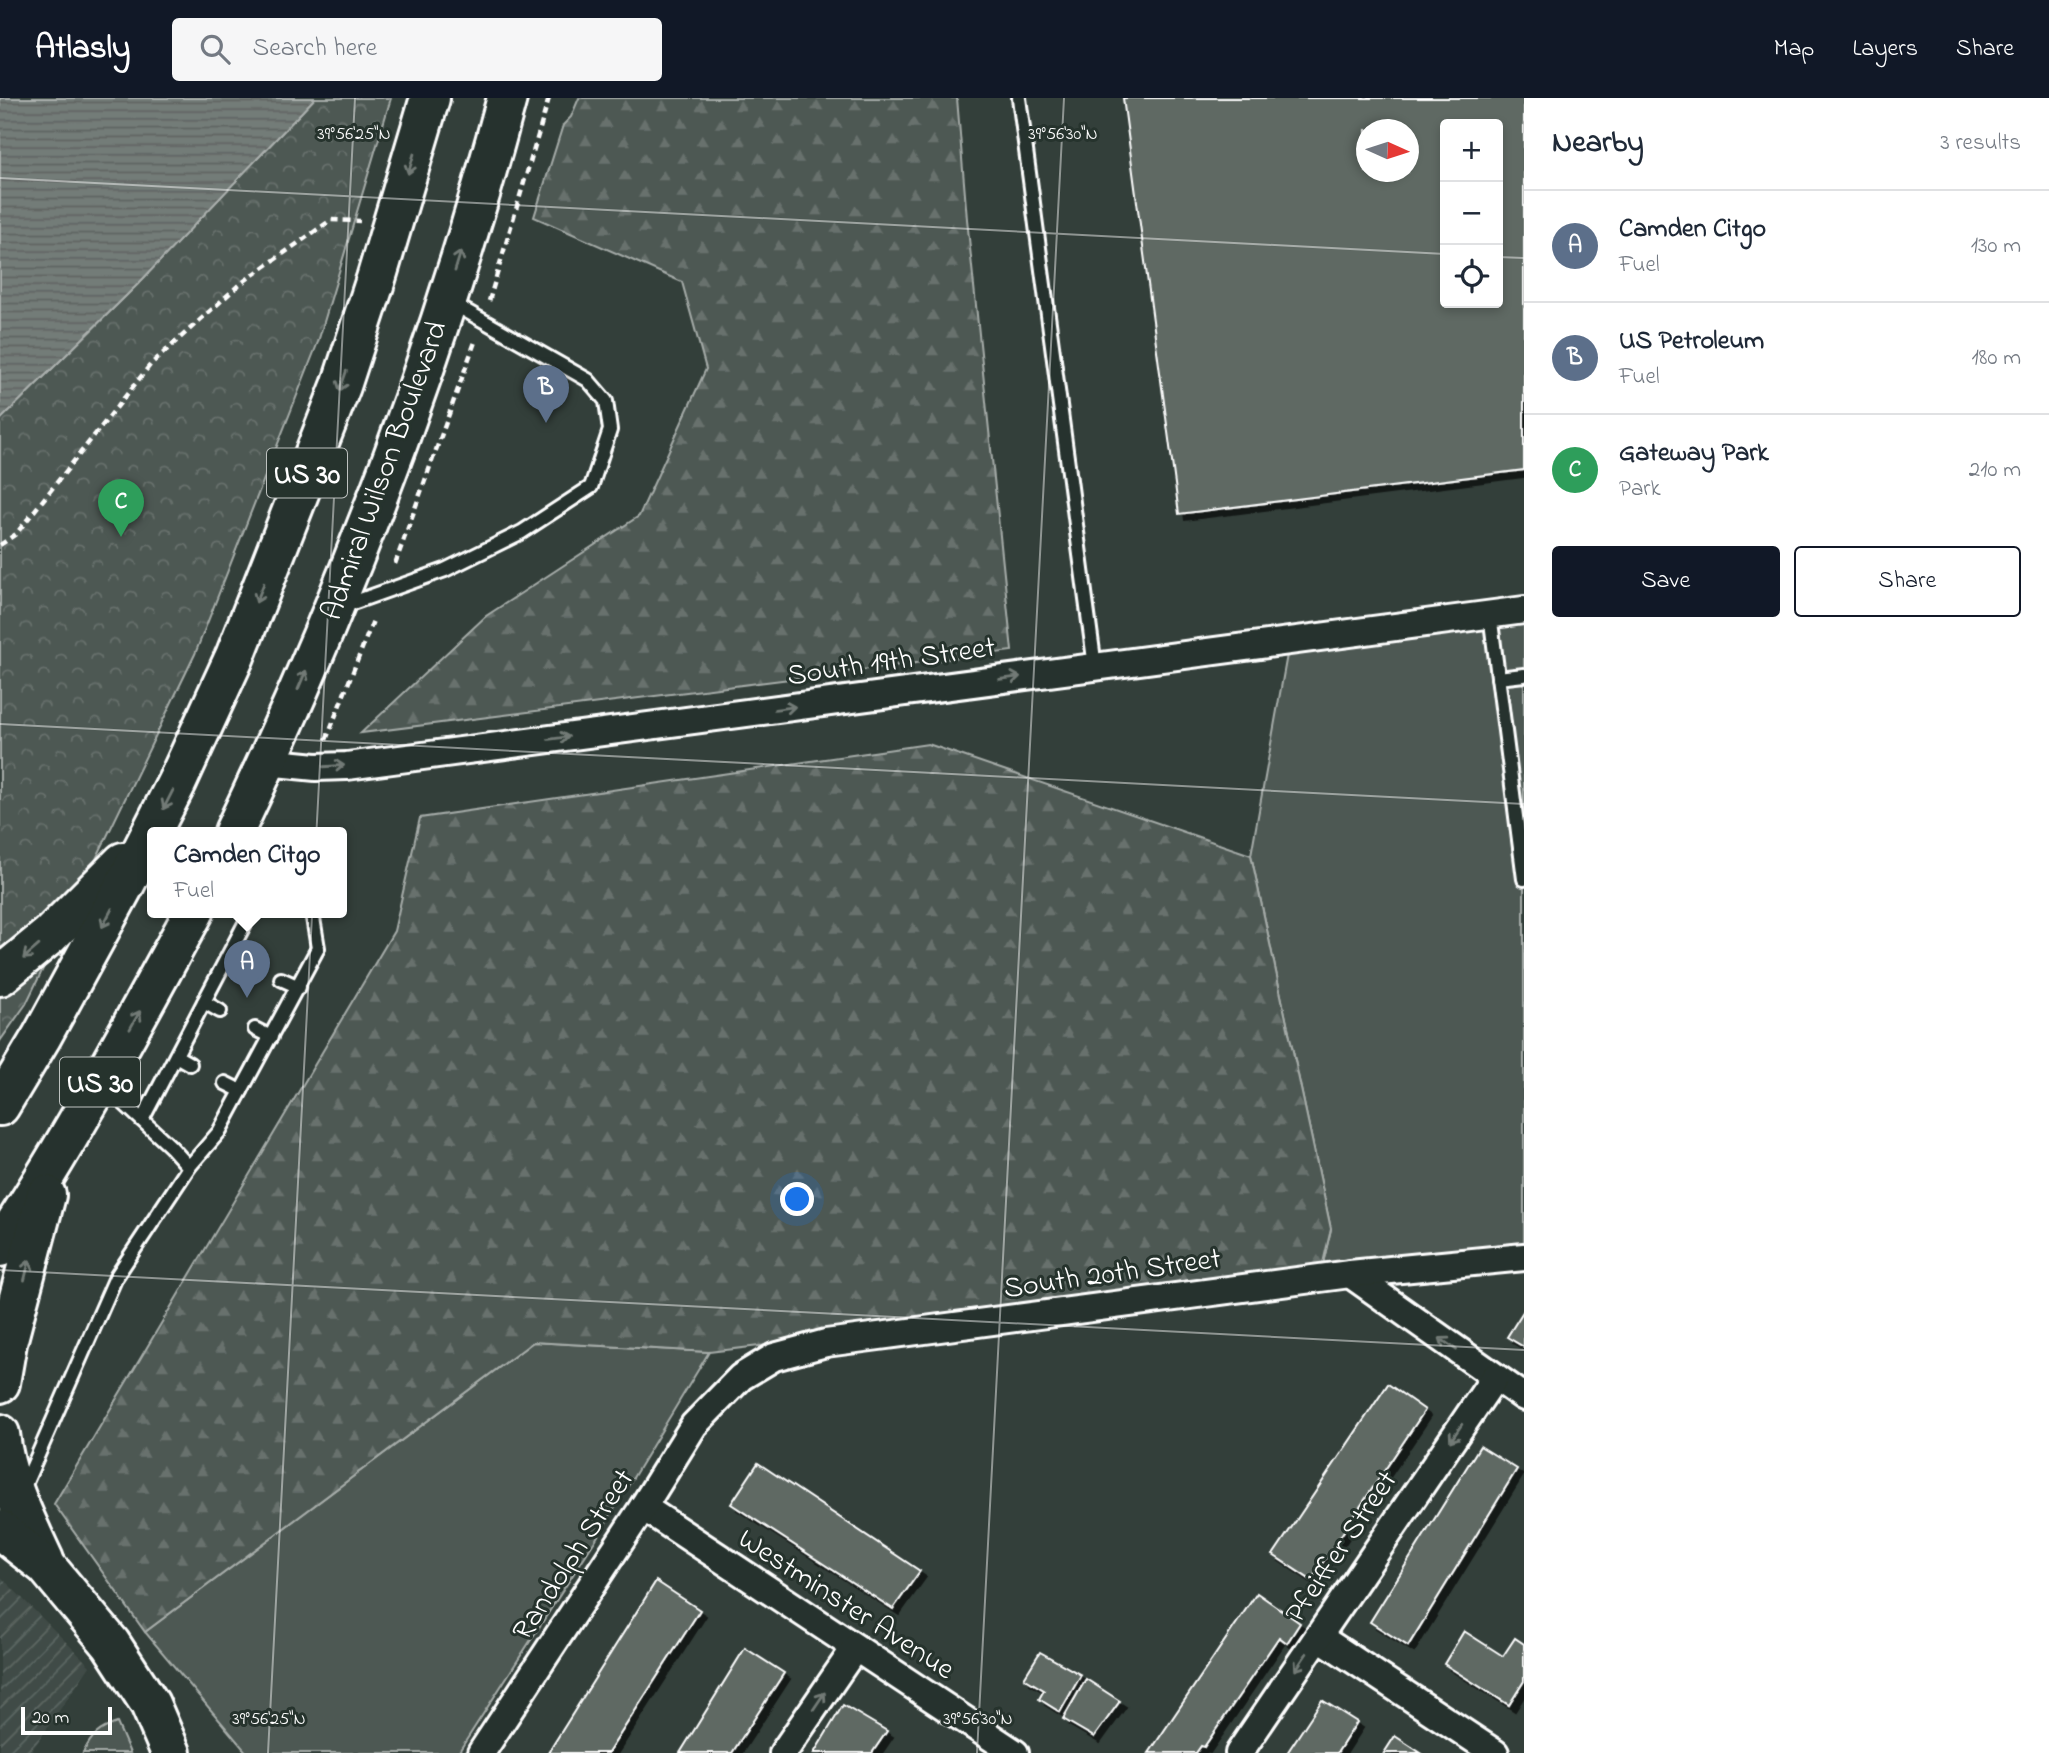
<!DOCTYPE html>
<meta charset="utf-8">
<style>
:root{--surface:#fff;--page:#f6f6f7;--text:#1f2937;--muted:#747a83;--line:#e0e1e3;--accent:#111827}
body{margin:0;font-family:"Indie Flower",sans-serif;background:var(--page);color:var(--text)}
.controls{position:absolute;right:21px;top:21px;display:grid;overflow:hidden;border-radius:7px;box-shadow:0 4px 10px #0003}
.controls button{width:63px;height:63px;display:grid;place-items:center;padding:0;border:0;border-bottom:2px solid var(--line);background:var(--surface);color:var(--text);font:35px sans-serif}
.compass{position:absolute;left:1356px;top:21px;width:63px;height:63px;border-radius:50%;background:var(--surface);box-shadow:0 4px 10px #0003;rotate:93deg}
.scale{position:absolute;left:21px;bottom:18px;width:91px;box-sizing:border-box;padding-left:7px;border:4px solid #fff;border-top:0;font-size:19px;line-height:24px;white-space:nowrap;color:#fff;-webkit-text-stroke:5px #26332d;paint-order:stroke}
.you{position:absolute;left:798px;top:1102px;width:24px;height:24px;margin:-18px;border:5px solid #fff;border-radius:50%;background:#1a73e8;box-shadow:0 0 0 10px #1a73e833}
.badge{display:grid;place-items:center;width:46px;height:46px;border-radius:50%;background:var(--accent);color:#fff;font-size:23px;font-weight:700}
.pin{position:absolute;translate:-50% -58px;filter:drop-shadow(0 2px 4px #0008)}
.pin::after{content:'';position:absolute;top:37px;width:24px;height:21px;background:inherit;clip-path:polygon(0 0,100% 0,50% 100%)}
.popup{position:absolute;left:147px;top:729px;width:200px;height:91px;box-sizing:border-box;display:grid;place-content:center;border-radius:7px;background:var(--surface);filter:drop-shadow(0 2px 5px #0005);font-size:23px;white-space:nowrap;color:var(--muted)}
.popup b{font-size:26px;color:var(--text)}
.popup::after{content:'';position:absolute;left:50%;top:100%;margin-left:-14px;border:14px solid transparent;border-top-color:var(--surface)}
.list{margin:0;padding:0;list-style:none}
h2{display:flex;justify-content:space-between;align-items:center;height:91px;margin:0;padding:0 28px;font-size:30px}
h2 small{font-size:23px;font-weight:400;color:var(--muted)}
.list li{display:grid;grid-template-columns:46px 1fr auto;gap:21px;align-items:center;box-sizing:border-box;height:112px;padding:0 28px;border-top:2px solid var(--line)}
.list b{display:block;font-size:26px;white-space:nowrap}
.list p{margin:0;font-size:23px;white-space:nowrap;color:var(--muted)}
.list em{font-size:23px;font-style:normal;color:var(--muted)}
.actions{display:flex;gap:14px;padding:21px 28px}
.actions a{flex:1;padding:16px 0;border:2px solid var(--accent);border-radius:7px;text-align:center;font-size:24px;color:var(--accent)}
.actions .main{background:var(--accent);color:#fff}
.icon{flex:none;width:38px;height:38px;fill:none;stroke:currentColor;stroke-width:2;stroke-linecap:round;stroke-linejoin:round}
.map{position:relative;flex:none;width:1524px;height:1655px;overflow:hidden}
header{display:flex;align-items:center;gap:42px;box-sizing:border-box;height:98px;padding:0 35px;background:var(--accent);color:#fff}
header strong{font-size:33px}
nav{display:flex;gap:38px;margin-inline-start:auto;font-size:24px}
.search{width:490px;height:63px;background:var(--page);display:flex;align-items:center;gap:18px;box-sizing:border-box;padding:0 24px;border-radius:7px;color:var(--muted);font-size:26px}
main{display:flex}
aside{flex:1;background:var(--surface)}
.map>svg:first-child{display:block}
</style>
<header>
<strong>Atlasly</strong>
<div class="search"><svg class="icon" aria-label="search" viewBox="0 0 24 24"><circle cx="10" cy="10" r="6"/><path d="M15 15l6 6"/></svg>Search here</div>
<nav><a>Map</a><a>Layers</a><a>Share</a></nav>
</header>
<main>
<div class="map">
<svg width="1524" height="1655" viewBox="0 0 1524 1655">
<defs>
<pattern id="industrial-furrows" width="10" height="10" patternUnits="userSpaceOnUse" patternTransform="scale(1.75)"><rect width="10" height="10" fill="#404c47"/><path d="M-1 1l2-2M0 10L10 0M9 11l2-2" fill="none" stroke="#5d6763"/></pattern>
<pattern id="forest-firs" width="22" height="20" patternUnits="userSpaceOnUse" patternTransform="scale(1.75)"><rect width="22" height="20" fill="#4d5853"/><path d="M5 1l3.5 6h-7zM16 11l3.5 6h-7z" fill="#68716d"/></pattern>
<pattern id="park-crowns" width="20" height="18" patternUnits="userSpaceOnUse" patternTransform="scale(1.75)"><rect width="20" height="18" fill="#4d5853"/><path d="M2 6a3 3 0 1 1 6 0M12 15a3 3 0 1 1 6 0" fill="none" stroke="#68716d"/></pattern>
<pattern id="water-rules" width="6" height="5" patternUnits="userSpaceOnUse" patternTransform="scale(1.75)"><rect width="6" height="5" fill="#737b78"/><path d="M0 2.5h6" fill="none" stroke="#606462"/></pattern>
<filter id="shadow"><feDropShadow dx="6" dy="6" stdDeviation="0" flood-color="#0009"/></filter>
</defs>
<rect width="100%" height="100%" fill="#333f3a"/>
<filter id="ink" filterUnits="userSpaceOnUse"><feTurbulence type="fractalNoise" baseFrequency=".0143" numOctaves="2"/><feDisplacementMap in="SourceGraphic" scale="14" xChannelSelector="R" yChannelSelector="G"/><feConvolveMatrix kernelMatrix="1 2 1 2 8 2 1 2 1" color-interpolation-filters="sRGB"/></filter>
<g filter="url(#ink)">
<!-- industrial -->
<path fill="url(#industrial-furrows)" d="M0,1478L90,1568L30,1655H0Z"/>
<!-- grass -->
<g fill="#4d5853" stroke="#a6aca9" stroke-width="2">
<path d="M1524,509V1144L1413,1159L1319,1182L1331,1131L1251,757L1290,540Z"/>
<path d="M533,1244L709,1254L596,1441L458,1655H247L145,1534Z"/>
<path d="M117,1625L130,1655H83C92,1637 99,1631 117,1625Z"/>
</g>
<!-- forest -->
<g fill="url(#forest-firs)" stroke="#a6aca9" stroke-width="2">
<path d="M579,0H957L967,121L1012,553L361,635L486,518L639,418L706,271L682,184L534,119L563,27L571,19Z"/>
<path d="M928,646L1251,757L1331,1131L1319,1182L709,1254L533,1244L145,1534L54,1406L394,833L420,720Z"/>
</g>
<!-- park -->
<path fill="url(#park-crowns)" stroke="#a6aca9" stroke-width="2" d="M315,0H391L318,244L195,556L26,906L0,943V322L138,186Z"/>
<!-- water -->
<path fill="url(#water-rules)" stroke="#abb0ae" stroke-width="2" d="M0,0H315L138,186L0,322Z"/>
<!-- building -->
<g fill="#5f6964" stroke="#fff" stroke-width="2" fill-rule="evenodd" filter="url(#shadow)">
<path d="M1123,0H1524V372L1179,416ZM1445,26H1498V205H1445ZM1366,32H1408V74H1366Z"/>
<path d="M1524,1212V1249L1507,1239Z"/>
<path d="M1388,1286L1425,1312L1311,1482L1273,1457Z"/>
<path d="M1480,1348L1517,1371L1408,1548L1370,1524Z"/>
<path d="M758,1365L920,1473L893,1511L731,1406Z"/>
<path d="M656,1483L700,1512L608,1655H548Z"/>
<path d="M1257,1495L1300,1525L1287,1545L1279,1539L1204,1649L1201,1648L1196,1655H1149Z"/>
<path d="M1464,1533L1503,1558L1515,1540L1524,1546V1583L1509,1607L1444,1566Z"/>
<path d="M745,1550L784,1575L732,1655H680Z"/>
<path d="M1040,1554L1081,1577L1060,1614L1039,1601L1044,1592L1024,1580Z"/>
<path d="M1086,1581L1120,1603L1094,1639L1063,1621Z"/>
<path d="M1322,1602L1357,1624L1337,1655H1287Z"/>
<path d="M843,1607L887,1633L872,1655H814Z"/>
<path d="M1395,1638L1421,1655H1384Z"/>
</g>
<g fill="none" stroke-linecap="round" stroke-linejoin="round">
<defs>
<g id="service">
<path d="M1019,0L1095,569"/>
<path d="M341,509L445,472L522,434L591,389L610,332L606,303L588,282L452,205"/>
<path d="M1490,516L1524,781"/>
<path d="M1498,580L1524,577"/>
<path d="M231,853L249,863"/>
<path d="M281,881L299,889"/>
<path d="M204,904L220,913"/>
<path d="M255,931L271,939"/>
<path d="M176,958L190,966"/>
<path d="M225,985L241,993"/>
<path d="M142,1022L251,814"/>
<path d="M189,1069L219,1034L318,850L312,814"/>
<path d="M23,1391L116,1179L189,1069L171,1049L103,986"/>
</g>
<g id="minor">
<path d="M266,664L316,669L347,668L1524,512"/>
<path d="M1350,1176L1524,1299"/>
<path d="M643,1409L1015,1655"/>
<path d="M1319,1539L1495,1655"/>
<path d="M481,1655L643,1409L694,1327L741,1279L774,1259L826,1245L1350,1176L1524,1159"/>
<path d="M783,1655L855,1550"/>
<path d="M1239,1655L1495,1279"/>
</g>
<g id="trunk">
<path d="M234,734C346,499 440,252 507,0"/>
<path d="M0,878L50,837L123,764"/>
<path d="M0,1008L42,938L125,786L177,684L235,558L341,288L376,181L430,0"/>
<path d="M0,1149C71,1042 132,927 194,814"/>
<path d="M0,1285L7,1245L46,1097"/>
<path d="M0,1336C5,1382 25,1421 44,1462"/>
<path d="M0,1432L46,1468L111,1546L150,1606L171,1655"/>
</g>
</defs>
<!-- service casing -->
<use href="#service" stroke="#fff" stroke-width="18"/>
<!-- minor casing -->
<use href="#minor" stroke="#fff" stroke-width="32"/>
<!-- trunk casing -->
<use href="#trunk" stroke="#fff" stroke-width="44"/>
<!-- path -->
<g stroke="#fff" stroke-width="4.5" stroke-dasharray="7 5" stroke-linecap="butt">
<path d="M489,203L549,0"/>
<path d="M0,447L16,436L151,266L240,186L331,122L360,123"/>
<path d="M395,466L476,241"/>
<path d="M326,642L374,520"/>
</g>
<!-- service -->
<use href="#service" stroke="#26332d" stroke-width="12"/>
<!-- minor -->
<use href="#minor" stroke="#26332d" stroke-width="26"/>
<!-- trunk -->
<use href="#trunk" stroke="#26332d" stroke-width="38"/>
</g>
<!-- one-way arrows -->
<defs><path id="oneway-shaft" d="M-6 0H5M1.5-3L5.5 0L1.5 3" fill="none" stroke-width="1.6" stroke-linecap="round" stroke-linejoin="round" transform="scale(1.75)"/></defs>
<g stroke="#727a76">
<use href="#oneway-shaft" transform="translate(411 66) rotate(106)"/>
<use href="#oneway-shaft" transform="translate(458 163) rotate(-73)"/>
<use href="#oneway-shaft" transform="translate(343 283) rotate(109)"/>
<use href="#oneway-shaft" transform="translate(260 495) rotate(112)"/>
<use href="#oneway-shaft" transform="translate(1010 580) rotate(-8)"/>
<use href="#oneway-shaft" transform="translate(302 582) rotate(-67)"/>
<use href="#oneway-shaft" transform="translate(785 610) rotate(-8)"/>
<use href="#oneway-shaft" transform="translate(559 640) rotate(-8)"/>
<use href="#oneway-shaft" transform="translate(334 668) rotate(-4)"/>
<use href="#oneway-shaft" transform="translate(168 702) rotate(117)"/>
<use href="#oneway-shaft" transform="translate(107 820) rotate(118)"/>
<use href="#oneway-shaft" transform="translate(31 854) rotate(139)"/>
<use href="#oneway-shaft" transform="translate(135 922) rotate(-61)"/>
<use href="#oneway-shaft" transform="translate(27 1172) rotate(-76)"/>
<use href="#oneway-shaft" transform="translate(1448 1246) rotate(-145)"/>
<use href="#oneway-shaft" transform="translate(1456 1335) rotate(124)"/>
<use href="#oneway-shaft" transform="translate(1301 1564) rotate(124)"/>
<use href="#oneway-shaft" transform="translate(819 1603) rotate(-56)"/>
</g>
</g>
<!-- ticks -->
<path fill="none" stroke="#fff" stroke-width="2" stroke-opacity="0.45" d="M0,80L1445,156M1498,159L1524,160M0,626L1524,706M0,1172L1524,1252M268,1655L355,0M977,1655L1064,0"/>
<g text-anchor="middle" stroke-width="6" stroke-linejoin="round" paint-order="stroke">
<!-- shield labels -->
<g fill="#26332d" stroke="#bec2c0" stroke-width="2">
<rect x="267" y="350.5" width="80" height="49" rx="5"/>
<rect x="60" y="959.5" width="80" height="49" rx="5"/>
</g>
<g font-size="28" font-weight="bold" fill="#fff">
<text x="307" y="385">US 30</text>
<text x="100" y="994">US 30</text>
</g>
<!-- street labels -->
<g font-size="30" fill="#fff" stroke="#26332d">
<text transform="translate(383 372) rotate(-70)" y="10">Admiral Wilson Boulevard</text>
<text transform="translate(891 562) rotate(-8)" y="10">South 19th Street</text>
<text transform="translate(1112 1174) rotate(-8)" y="10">South 20th Street</text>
<text transform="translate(1340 1448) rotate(-56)" y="10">Pfeiffer Street</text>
<text transform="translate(572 1456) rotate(-57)" y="10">Randolph Street</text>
<text transform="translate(847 1505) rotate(33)" y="10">Westminster Avenue</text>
</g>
</g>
<g font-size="18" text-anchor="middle" fill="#fff" stroke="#26332d" stroke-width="6" stroke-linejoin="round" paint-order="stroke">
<text x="354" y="41">39°56'25"N</text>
<text x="1063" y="41">39°56'30"N</text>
<text x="269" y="1626">39°56'25"N</text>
<text x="978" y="1626">39°56'30"N</text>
</g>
</svg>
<div class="controls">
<button>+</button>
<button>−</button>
<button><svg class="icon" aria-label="locate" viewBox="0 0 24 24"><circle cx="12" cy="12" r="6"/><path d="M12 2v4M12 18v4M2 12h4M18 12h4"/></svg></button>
</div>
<svg class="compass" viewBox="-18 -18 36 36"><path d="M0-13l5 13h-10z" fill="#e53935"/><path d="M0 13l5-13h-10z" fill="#747a83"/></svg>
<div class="scale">20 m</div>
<div class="you"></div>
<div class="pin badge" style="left:247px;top:900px;background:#5c6f8a">A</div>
<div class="popup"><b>Camden Citgo</b>Fuel</div>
<div class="pin badge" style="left:546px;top:325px;background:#5c6f8a">B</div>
<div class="pin badge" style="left:121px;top:439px;background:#2e9e5b">C</div>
</div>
<aside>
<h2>Nearby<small>3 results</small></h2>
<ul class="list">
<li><span class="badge" style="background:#5c6f8a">A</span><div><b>Camden Citgo</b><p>Fuel</p></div><em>130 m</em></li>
<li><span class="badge" style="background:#5c6f8a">B</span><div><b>US Petroleum</b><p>Fuel</p></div><em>180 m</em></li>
<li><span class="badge" style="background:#2e9e5b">C</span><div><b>Gateway Park</b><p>Park</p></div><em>210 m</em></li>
</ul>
<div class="actions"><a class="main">Save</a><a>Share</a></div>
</aside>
</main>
